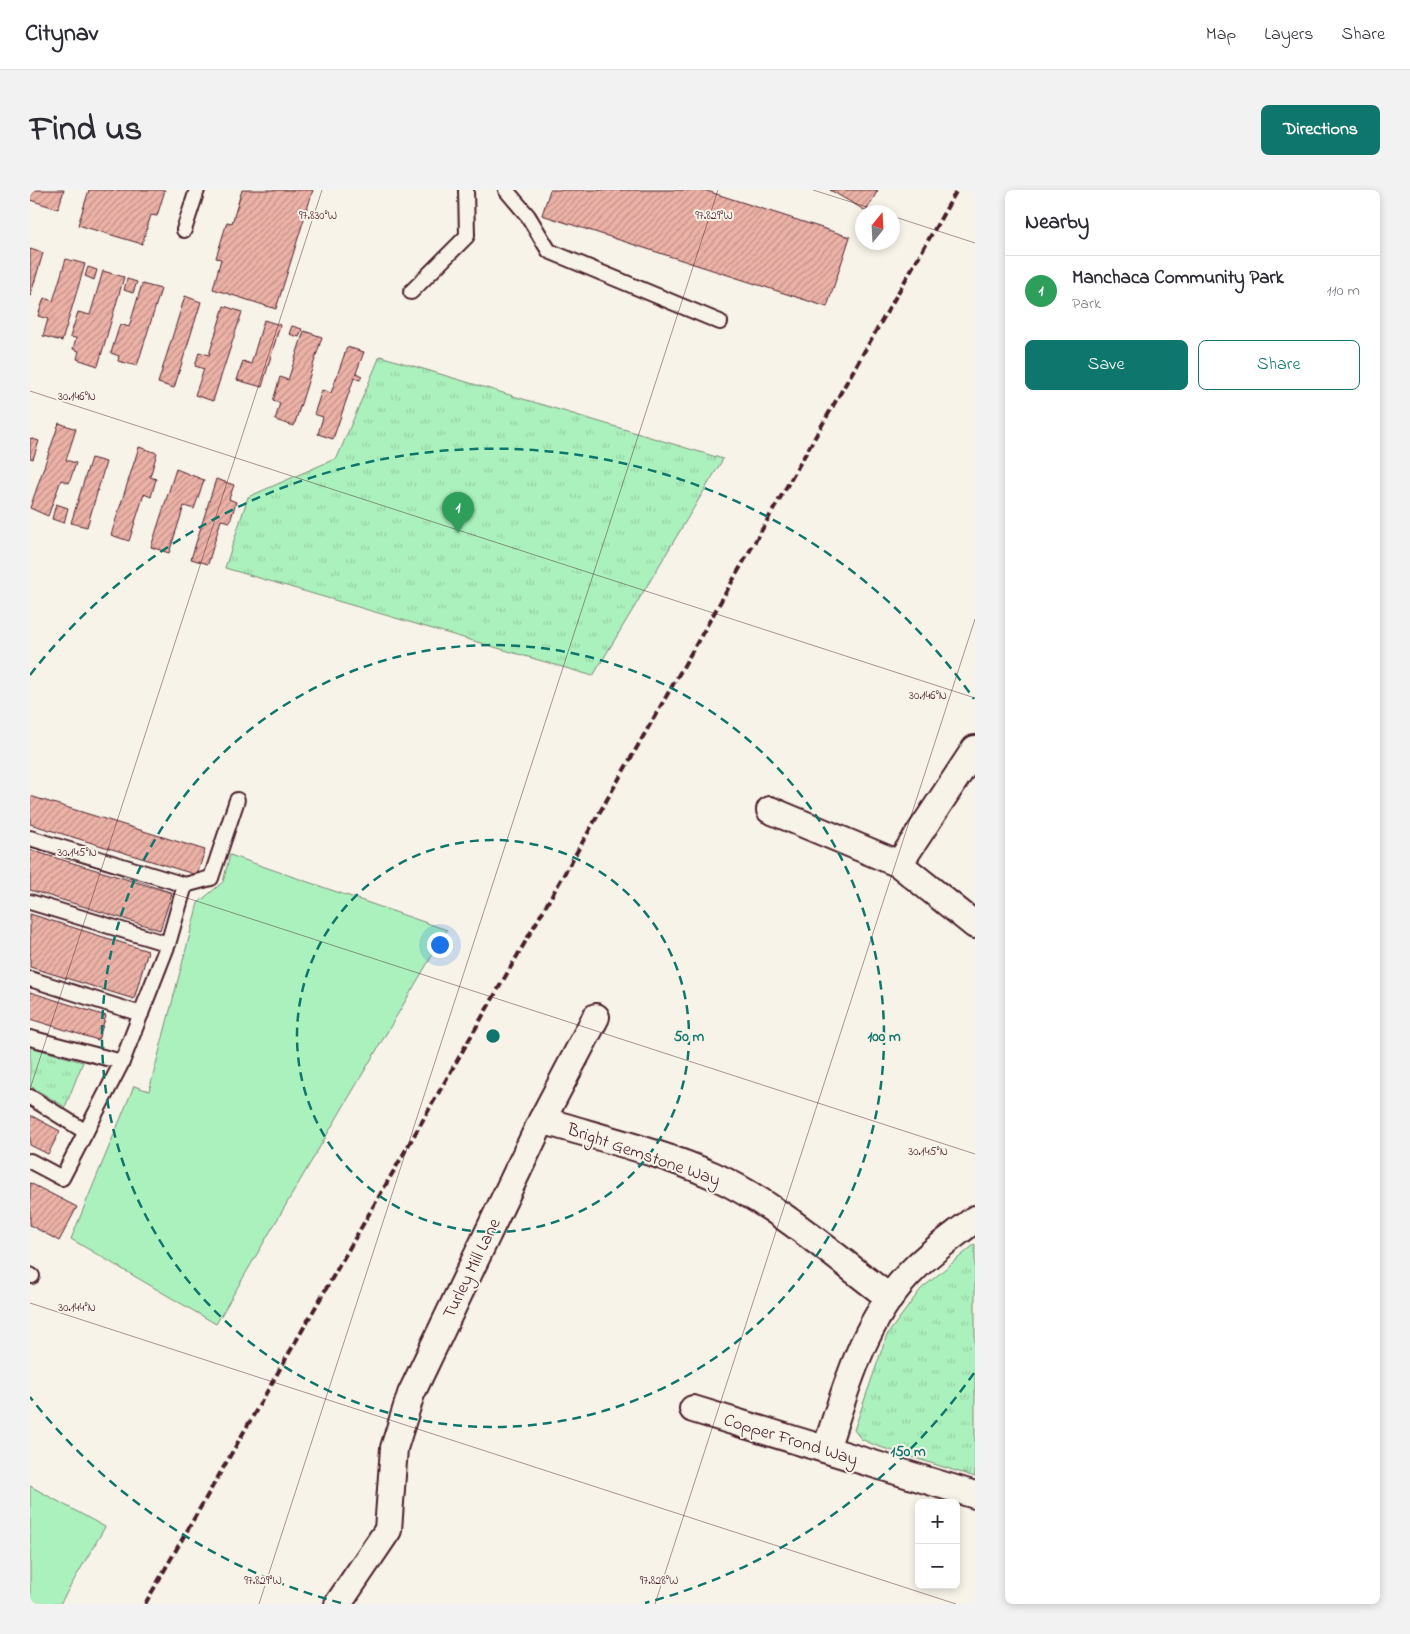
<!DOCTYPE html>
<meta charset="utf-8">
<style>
:root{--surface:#fff;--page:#f2f2f3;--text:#2b2b33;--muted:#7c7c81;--line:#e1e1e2;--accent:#0f766e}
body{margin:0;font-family:"Indie Flower",sans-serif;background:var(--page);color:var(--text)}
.controls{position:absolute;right:15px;bottom:15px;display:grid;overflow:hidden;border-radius:8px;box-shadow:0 2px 8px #0003}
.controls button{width:45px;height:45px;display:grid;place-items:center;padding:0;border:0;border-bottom:1px solid var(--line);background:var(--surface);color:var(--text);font:25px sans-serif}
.compass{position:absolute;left:825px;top:15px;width:45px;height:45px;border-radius:50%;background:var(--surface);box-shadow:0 2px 8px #0003;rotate:18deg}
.you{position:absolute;left:409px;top:754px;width:18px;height:18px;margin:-12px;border:4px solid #fff;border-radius:50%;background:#1a73e8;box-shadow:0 0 0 8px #1a73e833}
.badge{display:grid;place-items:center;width:32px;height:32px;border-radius:50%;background:var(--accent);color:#fff;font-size:16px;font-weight:700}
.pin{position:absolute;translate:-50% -41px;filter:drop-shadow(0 1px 2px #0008)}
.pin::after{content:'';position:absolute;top:26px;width:18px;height:15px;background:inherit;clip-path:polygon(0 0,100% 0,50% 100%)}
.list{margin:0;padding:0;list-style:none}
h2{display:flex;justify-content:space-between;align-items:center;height:65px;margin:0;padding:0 20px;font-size:21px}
h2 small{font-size:16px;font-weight:400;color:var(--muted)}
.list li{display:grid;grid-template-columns:32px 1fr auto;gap:15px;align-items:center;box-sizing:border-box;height:70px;padding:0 20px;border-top:1px solid var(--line)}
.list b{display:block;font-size:19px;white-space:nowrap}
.list p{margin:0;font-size:16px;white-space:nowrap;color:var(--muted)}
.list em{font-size:16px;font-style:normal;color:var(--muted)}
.actions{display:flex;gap:10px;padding:15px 20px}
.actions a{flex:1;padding:11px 0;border:1px solid var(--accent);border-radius:8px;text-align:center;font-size:18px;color:var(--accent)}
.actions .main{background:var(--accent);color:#fff}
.map{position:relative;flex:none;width:945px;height:1414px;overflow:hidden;border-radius:8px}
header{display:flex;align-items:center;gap:30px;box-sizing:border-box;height:70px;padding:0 25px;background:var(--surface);border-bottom:1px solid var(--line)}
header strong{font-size:24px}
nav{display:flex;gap:28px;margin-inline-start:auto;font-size:18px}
.intro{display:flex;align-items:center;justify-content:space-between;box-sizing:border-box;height:120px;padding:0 30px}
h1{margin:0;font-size:35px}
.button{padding:12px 22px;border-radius:8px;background:var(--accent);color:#fff;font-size:18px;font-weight:700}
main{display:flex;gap:30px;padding:0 30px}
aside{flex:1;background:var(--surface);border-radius:8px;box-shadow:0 2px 8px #0003}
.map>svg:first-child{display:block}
</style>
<header>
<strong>Citynav</strong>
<nav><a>Map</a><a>Layers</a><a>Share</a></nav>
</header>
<div class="intro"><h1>Find us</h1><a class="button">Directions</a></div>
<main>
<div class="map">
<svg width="945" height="1414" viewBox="0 0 945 1414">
<defs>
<pattern id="park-tufts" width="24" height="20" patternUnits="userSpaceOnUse" patternTransform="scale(1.25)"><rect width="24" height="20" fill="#abf1bd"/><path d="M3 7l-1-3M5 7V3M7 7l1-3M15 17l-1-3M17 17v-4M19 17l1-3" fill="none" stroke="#95cea3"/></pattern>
<pattern id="building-hatch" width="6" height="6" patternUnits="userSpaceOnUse" patternTransform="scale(1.25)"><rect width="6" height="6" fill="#ecb2a7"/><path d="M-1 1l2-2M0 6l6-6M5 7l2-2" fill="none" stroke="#c19088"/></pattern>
</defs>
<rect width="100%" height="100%" fill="#f7f3e8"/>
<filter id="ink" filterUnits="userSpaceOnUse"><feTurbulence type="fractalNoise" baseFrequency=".02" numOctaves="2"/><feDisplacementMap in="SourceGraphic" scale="10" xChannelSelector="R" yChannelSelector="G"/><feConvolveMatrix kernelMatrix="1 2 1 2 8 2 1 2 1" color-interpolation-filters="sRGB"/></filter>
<g filter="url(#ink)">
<!-- green -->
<g fill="#abf1bd" stroke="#7a8874">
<path d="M200,665L417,740L186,1134L41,1049L104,896L119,901L168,713L193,692Z"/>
<path d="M0,1296L75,1337L30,1414H0Z"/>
</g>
<!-- park -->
<g fill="url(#park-tufts)" stroke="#7a8874">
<path d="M350,166L693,269L563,486L195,378L218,307L307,268Z"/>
<path d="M0,857L53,872L35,917L0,896Z"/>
<path d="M945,1054V1287L847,1256L831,1249L824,1240L857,1145L891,1099Z"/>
</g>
<!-- building -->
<g fill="url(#building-hatch)" stroke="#4a1f2b">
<path d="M0,0H34L28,19L0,10Z"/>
<path d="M59,0H135L127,26L121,25L112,54L48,35Z"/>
<path d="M212,0H283L246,119L183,99L191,69L186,68L197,32L202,33Z"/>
<path d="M520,0H674L820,47L797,117L512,25Z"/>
<path d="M800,0H848L836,21Z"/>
<path d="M0,59L13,63L0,107Z"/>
<path d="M36,69L55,74L32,151L13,146L18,129L8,126L14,108L23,111Z"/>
<path d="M58,77L67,80L64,90L55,86Z"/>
<path d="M73,81L94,87L68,176L47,169L49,161L43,159L46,148L40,147L48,122L60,125Z"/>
<path d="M97,89L107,92L103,103L94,100Z"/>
<path d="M112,94L131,99L107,176L88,171L89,166L81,163L90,134L99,137Z"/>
<path d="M155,106L171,112L144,198L128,193Z"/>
<path d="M194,116L212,122L183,211L165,205L174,179L165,176L169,162L179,165Z"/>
<path d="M234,130L250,135L232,197L207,190L213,171L221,174Z"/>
<path d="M262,136L272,139L269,147L259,144Z"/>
<path d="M274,141L292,147L264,236L245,230L250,213L243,211L250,187L258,190Z"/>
<path d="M317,157L334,162L326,183L332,186L330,190L324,188L303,249L288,244L293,227L284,224L292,200L301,203Z"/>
<path d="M29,233L46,239L36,270L46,273L39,293L31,290L18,326L0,318Z"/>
<path d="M0,248L9,251L3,269L0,268Z"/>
<path d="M109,257L127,263L120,287L126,289L121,307L114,304L99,351L81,345Z"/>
<path d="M61,268L76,272L57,337L41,333Z"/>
<path d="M146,279L174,290L164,319L154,316L139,363L121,357Z"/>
<path d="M186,289L204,295L199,309L206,312L200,332L191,330L178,374L161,369Z"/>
<path d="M26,314L38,318L34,333L22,329Z"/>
<path d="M0,606L175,660L167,685L0,634Z"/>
<path d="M0,660L142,703L130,740L0,700Z"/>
<path d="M0,724L118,761L104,809L0,777Z"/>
<path d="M0,802L76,826L68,850L0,829Z"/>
<path d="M0,925L30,941L18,964L0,955Z"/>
<path d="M0,993L47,1017L29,1051L0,1035Z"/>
</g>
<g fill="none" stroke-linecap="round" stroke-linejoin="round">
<defs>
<g id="lane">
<path d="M476,0L498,26L519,61L690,132"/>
<path d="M154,40L167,0"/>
<path d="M381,102L437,46L436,0"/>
<path d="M0,648L155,695L138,754L92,872L32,988L0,971"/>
<path d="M155,695L181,688L207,610"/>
<path d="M0,712L138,754"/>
<path d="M0,789L111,824"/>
<path d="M0,848L92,872"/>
<path d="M0,907L56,942"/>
<path d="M0,1085L2,1086"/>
</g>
<g id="street">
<path d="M740,620L869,674L945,735"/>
<path d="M869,674L945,559"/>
<path d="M512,930C567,947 630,962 682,985C744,1012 805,1067 860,1108"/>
<path d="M663,1219L945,1305"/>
<path d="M796,1259C817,1195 835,1125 886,1077C904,1059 925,1045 945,1029"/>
<path d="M308,1414L358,1340L364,1258L381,1204L512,930L566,827"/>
</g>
</defs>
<!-- lane casing -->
<use href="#lane" stroke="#4a1f2b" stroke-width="18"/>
<!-- street casing -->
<use href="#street" stroke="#4a1f2b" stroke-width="30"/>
<!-- lane -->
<use href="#lane" stroke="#f7f3e8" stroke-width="14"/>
<!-- street -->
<use href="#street" stroke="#f7f3e8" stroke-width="26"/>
<!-- rail -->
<path stroke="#4a1f2b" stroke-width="4" stroke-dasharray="8 4" stroke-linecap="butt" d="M115,1414L927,0"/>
</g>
</g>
<!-- ticks -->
<path fill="none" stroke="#4a1f2b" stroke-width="1" stroke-opacity="0.45" d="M783,0L853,22M862,26L945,53M0,201L945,508M0,657L945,964M0,899L292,0M0,1113L926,1414M229,1414L688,0M625,1414L945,429"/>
<!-- distance rings -->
<g fill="none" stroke="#0f766e" stroke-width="2.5" stroke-dasharray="9 6">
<circle cx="463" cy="846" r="196"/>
<circle cx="463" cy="846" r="391"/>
<path d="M944 1183A587 587 0 0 1 615 1413M311 1413A587 587 0 0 1 0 1207M0 485A587 587 0 0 1 944 509"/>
</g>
<g text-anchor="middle" stroke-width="4" stroke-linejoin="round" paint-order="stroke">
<!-- street labels -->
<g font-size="18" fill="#4a1f2b" stroke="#f7f3e8">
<text transform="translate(614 964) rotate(19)" y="6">Bright Gemstone Way</text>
<text transform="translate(441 1078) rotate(-64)" y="6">Turley Mill Lane</text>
<text transform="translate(761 1249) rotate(17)" y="6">Copper Frond Way</text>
</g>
</g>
<g font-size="12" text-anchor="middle" fill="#4a1f2b" stroke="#f7f3e8" stroke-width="4" stroke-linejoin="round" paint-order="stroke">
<text x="288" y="29">97.830°W</text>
<text x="684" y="29">97.829°W</text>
<text x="47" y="210">30.146°N</text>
<text x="898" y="509">30.146°N</text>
<text x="47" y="666">30.145°N</text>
<text x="898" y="965">30.145°N</text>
<text x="47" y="1121">30.144°N</text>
<text x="233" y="1394">97.829°W</text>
<text x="629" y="1394">97.828°W</text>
</g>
<circle cx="463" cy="846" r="8" fill="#0f766e" stroke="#f7f3e8" stroke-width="2.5"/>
<g font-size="15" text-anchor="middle" font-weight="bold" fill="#0f766e" stroke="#f7f3e8" stroke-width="4" stroke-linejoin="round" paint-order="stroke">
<text x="659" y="851">50 m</text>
<text x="854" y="851">100 m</text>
<text x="878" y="1266">150 m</text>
</g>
</svg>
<div class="controls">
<button>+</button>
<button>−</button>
</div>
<svg class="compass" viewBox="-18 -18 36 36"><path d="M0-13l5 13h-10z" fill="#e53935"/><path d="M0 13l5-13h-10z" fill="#7c7c81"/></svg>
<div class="you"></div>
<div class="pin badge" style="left:428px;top:343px;background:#2e9e5b">1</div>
</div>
<aside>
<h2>Nearby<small></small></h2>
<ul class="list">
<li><span class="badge" style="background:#2e9e5b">1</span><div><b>Manchaca Community Park</b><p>Park</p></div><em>110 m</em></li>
</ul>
<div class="actions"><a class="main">Save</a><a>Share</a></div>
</aside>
</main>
